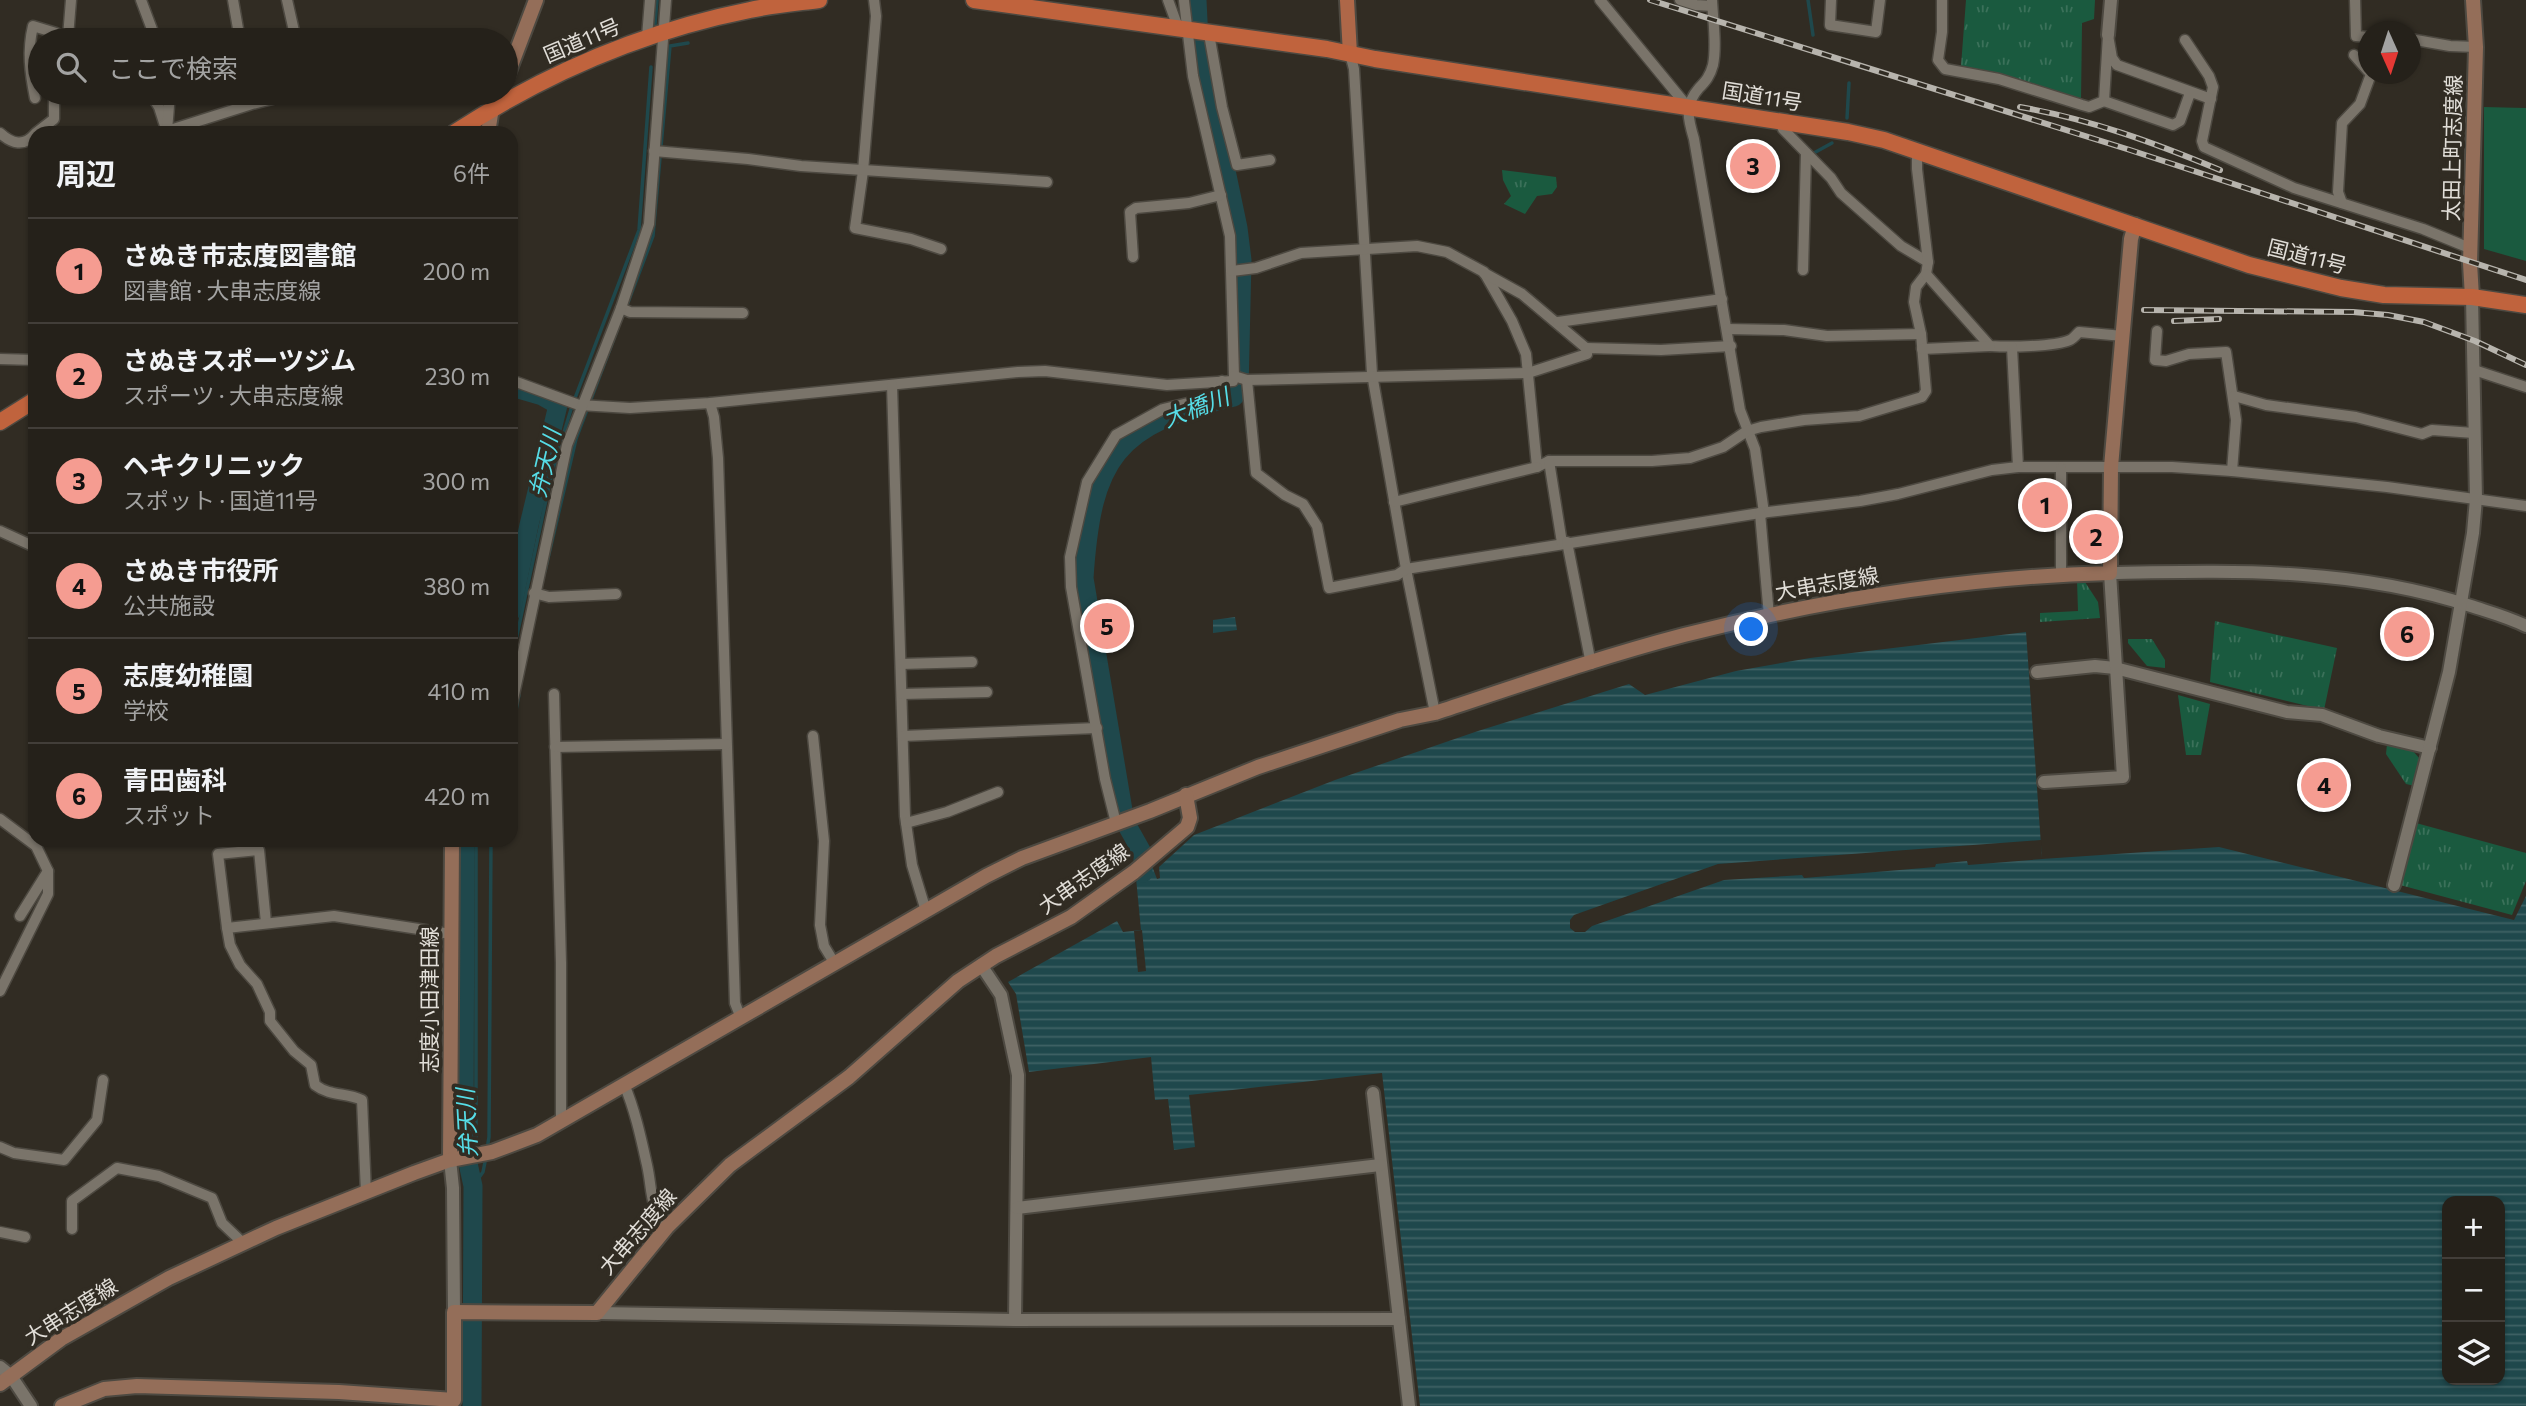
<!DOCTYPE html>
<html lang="ja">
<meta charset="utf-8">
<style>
:root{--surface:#25211a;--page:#2d2923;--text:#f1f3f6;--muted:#a3a3a2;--line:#423e39;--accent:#f59c91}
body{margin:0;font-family:Commissioner,"Noto Sans JP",sans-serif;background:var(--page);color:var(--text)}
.controls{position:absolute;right:21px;bottom:21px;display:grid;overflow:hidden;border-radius:14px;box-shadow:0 2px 5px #0004}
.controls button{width:63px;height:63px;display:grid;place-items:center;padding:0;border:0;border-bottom:2px solid var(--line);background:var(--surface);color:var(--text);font:35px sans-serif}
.compass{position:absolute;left:2358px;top:21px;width:63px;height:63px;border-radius:50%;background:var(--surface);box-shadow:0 2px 5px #0004;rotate:177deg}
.you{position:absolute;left:1752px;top:630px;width:24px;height:24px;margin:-18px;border:5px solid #fff;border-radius:50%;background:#1a73e8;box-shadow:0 0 0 10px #1a73e833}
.badge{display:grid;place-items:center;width:46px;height:46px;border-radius:50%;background:var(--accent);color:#111;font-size:23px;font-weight:700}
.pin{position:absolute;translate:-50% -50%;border:4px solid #fff;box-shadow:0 2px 7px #0006}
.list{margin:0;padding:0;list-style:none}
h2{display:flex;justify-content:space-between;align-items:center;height:91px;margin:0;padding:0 28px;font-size:30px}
h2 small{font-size:23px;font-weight:400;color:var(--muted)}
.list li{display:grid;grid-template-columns:46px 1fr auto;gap:21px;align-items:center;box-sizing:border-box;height:105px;padding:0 28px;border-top:2px solid var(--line)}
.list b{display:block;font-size:26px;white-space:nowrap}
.list p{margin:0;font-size:23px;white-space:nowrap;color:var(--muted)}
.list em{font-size:23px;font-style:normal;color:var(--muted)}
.icon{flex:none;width:38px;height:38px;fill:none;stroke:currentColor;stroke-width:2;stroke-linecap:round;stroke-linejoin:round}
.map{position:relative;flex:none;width:2526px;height:1406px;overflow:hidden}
.search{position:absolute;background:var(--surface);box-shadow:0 2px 5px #0004;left:28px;top:28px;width:490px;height:77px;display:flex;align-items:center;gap:18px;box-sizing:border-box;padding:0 24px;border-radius:38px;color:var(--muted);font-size:26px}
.panel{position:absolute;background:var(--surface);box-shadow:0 2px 5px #0004;left:28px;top:126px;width:490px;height:721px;border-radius:21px}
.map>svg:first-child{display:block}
</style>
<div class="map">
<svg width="2526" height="1406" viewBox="0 0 2526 1406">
<defs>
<pattern id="grass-tufts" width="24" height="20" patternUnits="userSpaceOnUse" patternTransform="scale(1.75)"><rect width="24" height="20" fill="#1a5a3f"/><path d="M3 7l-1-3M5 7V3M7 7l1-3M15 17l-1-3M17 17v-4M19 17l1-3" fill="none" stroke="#3b715a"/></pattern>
<pattern id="water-rules" width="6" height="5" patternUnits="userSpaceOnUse" patternTransform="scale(1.75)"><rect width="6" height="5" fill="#1f484c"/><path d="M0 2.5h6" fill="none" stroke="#3f6265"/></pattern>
</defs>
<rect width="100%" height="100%" fill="#312c23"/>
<!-- grass -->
<g fill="url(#grass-tufts)">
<path d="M1966,0H2095L2094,19L2082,23L2081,100L2002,74L1961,66Z"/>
<path d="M1502,170L1556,177L1557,187L1552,194L1537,196L1525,214L1504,204L1511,196L1503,180Z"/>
<path d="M2083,579L2098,602L2100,618L2040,622V613L2078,611L2077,580Z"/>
<path d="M2215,621L2337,648L2324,710L2210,682Z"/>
<path d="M2128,639H2152L2165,660V668L2147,666L2128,643Z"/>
<path d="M2178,695L2210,704L2201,755H2186Z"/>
<path d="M2387,744L2412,750L2420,759L2415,786L2406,784L2386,754Z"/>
<path d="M2416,823L2526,853V881L2512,915L2400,885Z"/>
</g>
<!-- garden -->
<path fill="#1a5a3f" d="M2484,107L2526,108V261L2484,249Z"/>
<!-- water -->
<g fill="url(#water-rules)" fill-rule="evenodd">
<path d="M1235,617L1237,630L1213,633V620Z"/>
<path d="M2026,632L2042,859L2219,847L2514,920L2526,896V1406H1420L1382,1073L1189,1095L1195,1147L1174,1150L1168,1099L1155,1100L1151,1057L1029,1072L1016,994L1008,982L1117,921L1123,932L1141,930L1136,878L1152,866L1157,879L1160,878L1159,867L1194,835L1335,780L1478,731L1629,684L1645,695L1736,671L1810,658ZM2447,1201H2500V1380H2447Z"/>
</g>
<!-- pier -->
<g fill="#312c23">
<path d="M2041,840L2042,859L1968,865L1967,861L1936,864L1935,867L1804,878L1802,875L1724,880L1592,926L1585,932H1575L1570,928V920L1574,915L1718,864Z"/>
<path d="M1142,930L1146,971L1138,972L1134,931Z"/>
</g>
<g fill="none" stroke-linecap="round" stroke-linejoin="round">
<!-- stream -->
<g stroke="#1f484c" stroke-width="3.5">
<path d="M1808,0L1813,35"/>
<path d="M655,24L657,0"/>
<path d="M1847,118L1849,83"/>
<path d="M1812,154L1832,143"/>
<path d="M626,308L653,236L670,46L688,43"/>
<path d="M545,571L576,439L618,328"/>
<path d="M511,663L552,472L572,406L639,230L651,67"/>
<path d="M511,736L519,695"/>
<path d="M487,1149L489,1137L491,840"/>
<path d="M476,1153V840"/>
<path d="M473,1184L475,1160"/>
<path d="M473,1186L483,1172L486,1157"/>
</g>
<!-- river -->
<g stroke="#1f484c" stroke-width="19">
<path d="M511,387L542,396L558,405L529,525L511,612"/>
<path d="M465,840L464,1145L473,1186L472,1406"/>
<path d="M1143,873V854L1125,822L1084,578C1092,458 1115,425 1234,397L1239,391L1242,260L1238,228L1199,41L1197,0"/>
</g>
<defs>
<g id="minor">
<path d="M141,0L156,40"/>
<path d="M233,0L240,40"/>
<path d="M287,0L296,40"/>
<path d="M874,0L876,16L863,171L855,228L911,239L941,249"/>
<path d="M1168,0L1179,30"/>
<path d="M1600,0L1687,106"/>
<path d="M1680,0L1696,5L1712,6"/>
<path d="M1712,0C1713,21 1717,45 1713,65C1710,76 1706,81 1699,88C1684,105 1688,119 1694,139L1740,410L1755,449L1764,513"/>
<path d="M1831,0L1830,25L1876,32L1880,0"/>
<path d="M1942,0V32L1938,60L1945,69L1999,79L2082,105L2089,107L2104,101"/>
<path d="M2355,0L2356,36L2368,37"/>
<path d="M1184,1L1193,76L1230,236L1234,376"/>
<path d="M1209,34L1222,107L1237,165L1270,160"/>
<path d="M68,37L71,0"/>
<path d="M647,37L650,0"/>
<path d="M2410,39L2450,46L2476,47"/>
<path d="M2185,40L2209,76L2213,87L2202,141L2204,147L2294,188L2423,229L2472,249"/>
<path d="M1350,54L1354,69L1372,374L1406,569L1435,713"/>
<path d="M2354,55L2368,71"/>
<path d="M150,93L159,107L166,129"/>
<path d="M170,93L167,131L252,104L297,93"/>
<path d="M2190,93L2180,121L2173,125L2104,101L2108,35L2112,58L2117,65L2211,99"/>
<path d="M35,98C30,73 27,51 33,26L56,33L70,40"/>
<path d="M1780,121L1783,129L1831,178L1841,193L1901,246L1928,262"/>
<path d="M0,133C12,144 24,147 35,134"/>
<path d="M36,133L54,119V93"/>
<path d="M654,151L748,159L801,166L1047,182"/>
<path d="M2342,203L2338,192L2342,123L2360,104L2371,74"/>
<path d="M1133,257L1130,212L1136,208L1189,203L1221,195"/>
<path d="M1803,270L1806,153"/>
<path d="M1232,271L1256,268L1301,253L1417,246L1447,252L1484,272L1512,321L1526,354L1537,467L1549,461H1652L1690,458L1723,447L1747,431L1761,427L1804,420L1859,416L1922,397L1926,391L1921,334L1914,302L1916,287L1926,274L1928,262L1917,169V151"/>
<path d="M1484,273L1522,294L1586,348"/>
<path d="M1926,274L1990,346C2009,347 2054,347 2070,340C2073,339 2077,334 2079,332L2123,336"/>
<path d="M621,308L630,312L743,313"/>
<path d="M1558,322L1722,299"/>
<path d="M1727,329L1784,330L1827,336L1921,334"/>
<path d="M2157,331L2155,360L2166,361L2189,354L2226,352L2236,420L2232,471"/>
<path d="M2012,347L2018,467"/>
<path d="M1922,349L1990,346"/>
<path d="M0,359L35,360"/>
<path d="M2474,370L2526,387"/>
<path d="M511,380L579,405L630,408L710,403L1018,372L1045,371L1167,385L1233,381L1234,376L1247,380L1528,373L1587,354L1586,348L1661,350L1731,346"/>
<path d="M1247,380L1256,473L1285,495L1303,504L1317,526L1329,588L1397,575L1406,569L1760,513L1860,501L1898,494L1992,470L2018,467H2172L2232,471L2387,487L2526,506"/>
<path d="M892,385L905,816L912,865L926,911"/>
<path d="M2234,396L2266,405L2356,417L2422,434L2432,430L2474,433"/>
<path d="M710,403L714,417L718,458L735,1003L741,1018"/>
<path d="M1549,461L1562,543"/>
<path d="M2061,468V574"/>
<path d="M1394,502L1537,467"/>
<path d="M1760,513L1769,616"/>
<path d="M0,531L35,547"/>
<path d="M1567,542L1591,664"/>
<path d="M534,593L549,597L616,594"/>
<path d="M901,664L972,662"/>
<path d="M554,694L561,963V1120"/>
<path d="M902,694L987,692"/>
<path d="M511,709L567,445L621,308L649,224L666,0"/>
<path d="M813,736L824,841L820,925L824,946L835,964"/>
<path d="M903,736L1097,728"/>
<path d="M555,747L726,744"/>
<path d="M0,819L36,846L48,871L20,916"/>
<path d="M906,823L947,812L998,792"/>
<path d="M1116,823L1105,779L1071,587L1070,557L1087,482L1116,435L1163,409L1221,395L1222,381"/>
<path d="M227,928L218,854L259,850L266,923"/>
<path d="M0,991L48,894V871"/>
<path d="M624,1084C635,1110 641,1138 647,1165C653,1192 648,1203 667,1227"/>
<path d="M0,1147L14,1153L64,1160L97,1120L103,1080"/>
<path d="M366,1193L362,1100C345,1092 331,1097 315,1085L311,1065L294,1051L270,1021V1012L257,984L240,965L230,945L227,928L334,916L451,934"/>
<path d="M72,1229V1201L117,1168L159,1176L212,1198L222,1223L243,1243"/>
<path d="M0,1232L25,1237"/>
</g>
<g id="tertiary">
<path d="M2108,35L2111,0"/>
<path d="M2037,672L2095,666L2115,668L2287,712L2322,715L2379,736L2430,748"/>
<path d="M2044,782L2123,777L2110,573C2232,571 2353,567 2471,606C2489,612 2508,617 2526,626"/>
<path d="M2394,885L2449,672L2473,533L2476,499L2472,297"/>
<path d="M981,965L1001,995L1018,1075L1015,1320"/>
<path d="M1373,1093L1409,1406"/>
<path d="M450,1160L453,1188L454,1312"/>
<path d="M1017,1208L1380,1165"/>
<path d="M597,1313L1015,1320L1399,1319"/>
<path d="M0,1367L11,1376L31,1406"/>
</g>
<g id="secondary">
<path d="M506,79L536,0"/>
<path d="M488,133L492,108L499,93"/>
<path d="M2472,297L2470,263L2476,47L2473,0"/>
<path d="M450,1160L452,840"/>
<path d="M0,1384L61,1339L169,1278L276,1228L414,1173L450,1160L492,1152L537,1135L986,876L1022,858L1150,811L1258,767L1400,720L1435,713C1517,686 1600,657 1684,635C1822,600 1968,577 2110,573L2111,467L2131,239L2135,225"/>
<path d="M62,1406L104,1389L137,1386L339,1392L454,1400V1312L597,1313L667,1227L730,1165L849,1077L958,981L996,956L1071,917L1134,872L1187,827L1190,818L1186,795"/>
</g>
<path id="primary" d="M1347,0L1350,54"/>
<g id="trunk">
<path d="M974,0L1327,49L1375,59L1848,132L1884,140L2249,265L2341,288L2384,295L2472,297L2526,305"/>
<path d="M454,133C544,74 644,31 750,10C773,5 796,3 819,0"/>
<path d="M0,422L35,400"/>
</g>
</defs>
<!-- minor casing -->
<use href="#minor" stroke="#4d4941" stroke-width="13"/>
<!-- tertiary casing -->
<use href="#tertiary" stroke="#4d4941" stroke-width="16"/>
<!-- secondary casing -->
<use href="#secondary" stroke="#4d4941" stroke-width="18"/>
<!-- primary casing -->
<use href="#primary" stroke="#4d4941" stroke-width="18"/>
<!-- trunk casing -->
<use href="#trunk" stroke="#4d4941" stroke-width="19"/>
<!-- minor -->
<use href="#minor" stroke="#7a746a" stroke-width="10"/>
<!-- tertiary -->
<use href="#tertiary" stroke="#7a746a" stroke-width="12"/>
<!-- secondary -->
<use href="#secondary" stroke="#946e59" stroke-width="14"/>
<!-- primary -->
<use href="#primary" stroke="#ae6748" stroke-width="14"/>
<!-- trunk -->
<use href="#trunk" stroke="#c0633d" stroke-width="16"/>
<defs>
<g id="rail">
<path d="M1650,0L2130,150L2526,280"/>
<path d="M2020,107C2090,119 2155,143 2220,170"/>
<path d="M2144,310L2353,312L2388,315L2424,322L2475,341L2526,365"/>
<path d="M2174,321L2219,319"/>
</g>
</defs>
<!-- rail casing -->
<use href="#rail" stroke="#b7b4ad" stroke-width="6"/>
<!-- rail -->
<use href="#rail" stroke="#312c23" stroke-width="3.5" stroke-dasharray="10" stroke-linecap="butt"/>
</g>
<g text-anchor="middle" stroke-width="7" stroke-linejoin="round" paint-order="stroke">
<!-- street labels -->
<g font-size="21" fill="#e1ded8" stroke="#312c23">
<text transform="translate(582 41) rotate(-23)" y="7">国道11号</text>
<text transform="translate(1762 97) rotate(9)" y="7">国道11号</text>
<text transform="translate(2453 148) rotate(-89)" y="7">太田上町志度線</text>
<text transform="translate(2307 257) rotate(14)" y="7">国道11号</text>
<text transform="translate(1827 584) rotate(-10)" y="7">大串志度線</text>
<text transform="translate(1084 879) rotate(-35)" y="7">大串志度線</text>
<text transform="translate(430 1000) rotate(-90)" y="7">志度小田津田線</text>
<text transform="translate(638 1232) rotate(-49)" y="7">大串志度線</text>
<text transform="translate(71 1312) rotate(-32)" y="7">大串志度線</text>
</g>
<!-- water labels -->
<g font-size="23" font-style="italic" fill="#56dde7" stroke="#312c23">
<text transform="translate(1196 408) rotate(-21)" y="8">大橋川</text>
<text transform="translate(545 463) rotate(-77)" y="8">弁天川</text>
<text transform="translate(467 1123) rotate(-93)" y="8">弁天川</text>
</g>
</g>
</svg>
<div class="controls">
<button>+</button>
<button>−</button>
<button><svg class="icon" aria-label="layers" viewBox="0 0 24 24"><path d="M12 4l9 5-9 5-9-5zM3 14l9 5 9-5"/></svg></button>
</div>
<svg class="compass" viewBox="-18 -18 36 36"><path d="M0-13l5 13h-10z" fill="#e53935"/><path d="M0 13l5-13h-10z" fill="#a3a3a2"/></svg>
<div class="you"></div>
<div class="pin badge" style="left:2045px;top:505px">1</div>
<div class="pin badge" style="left:2096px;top:537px">2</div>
<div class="pin badge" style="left:1753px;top:166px">3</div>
<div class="pin badge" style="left:2324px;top:785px">4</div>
<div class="pin badge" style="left:1107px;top:626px">5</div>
<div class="pin badge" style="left:2407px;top:634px">6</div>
<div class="search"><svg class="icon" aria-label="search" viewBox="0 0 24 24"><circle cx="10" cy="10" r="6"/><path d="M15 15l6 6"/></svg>ここで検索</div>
<section class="panel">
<h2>周辺<small>6件</small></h2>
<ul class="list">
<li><span class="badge">1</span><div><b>さぬき市志度図書館</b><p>図書館 · 大串志度線</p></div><em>200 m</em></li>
<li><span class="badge">2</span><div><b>さぬきスポーツジム</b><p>スポーツ · 大串志度線</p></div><em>230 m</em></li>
<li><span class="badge">3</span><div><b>ヘキクリニック</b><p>スポット · 国道11号</p></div><em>300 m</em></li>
<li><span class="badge">4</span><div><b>さぬき市役所</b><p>公共施設</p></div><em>380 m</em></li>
<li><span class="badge">5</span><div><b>志度幼稚園</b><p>学校</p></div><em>410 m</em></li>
<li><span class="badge">6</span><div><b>青田歯科</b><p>スポット</p></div><em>420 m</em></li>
</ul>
</section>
</div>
